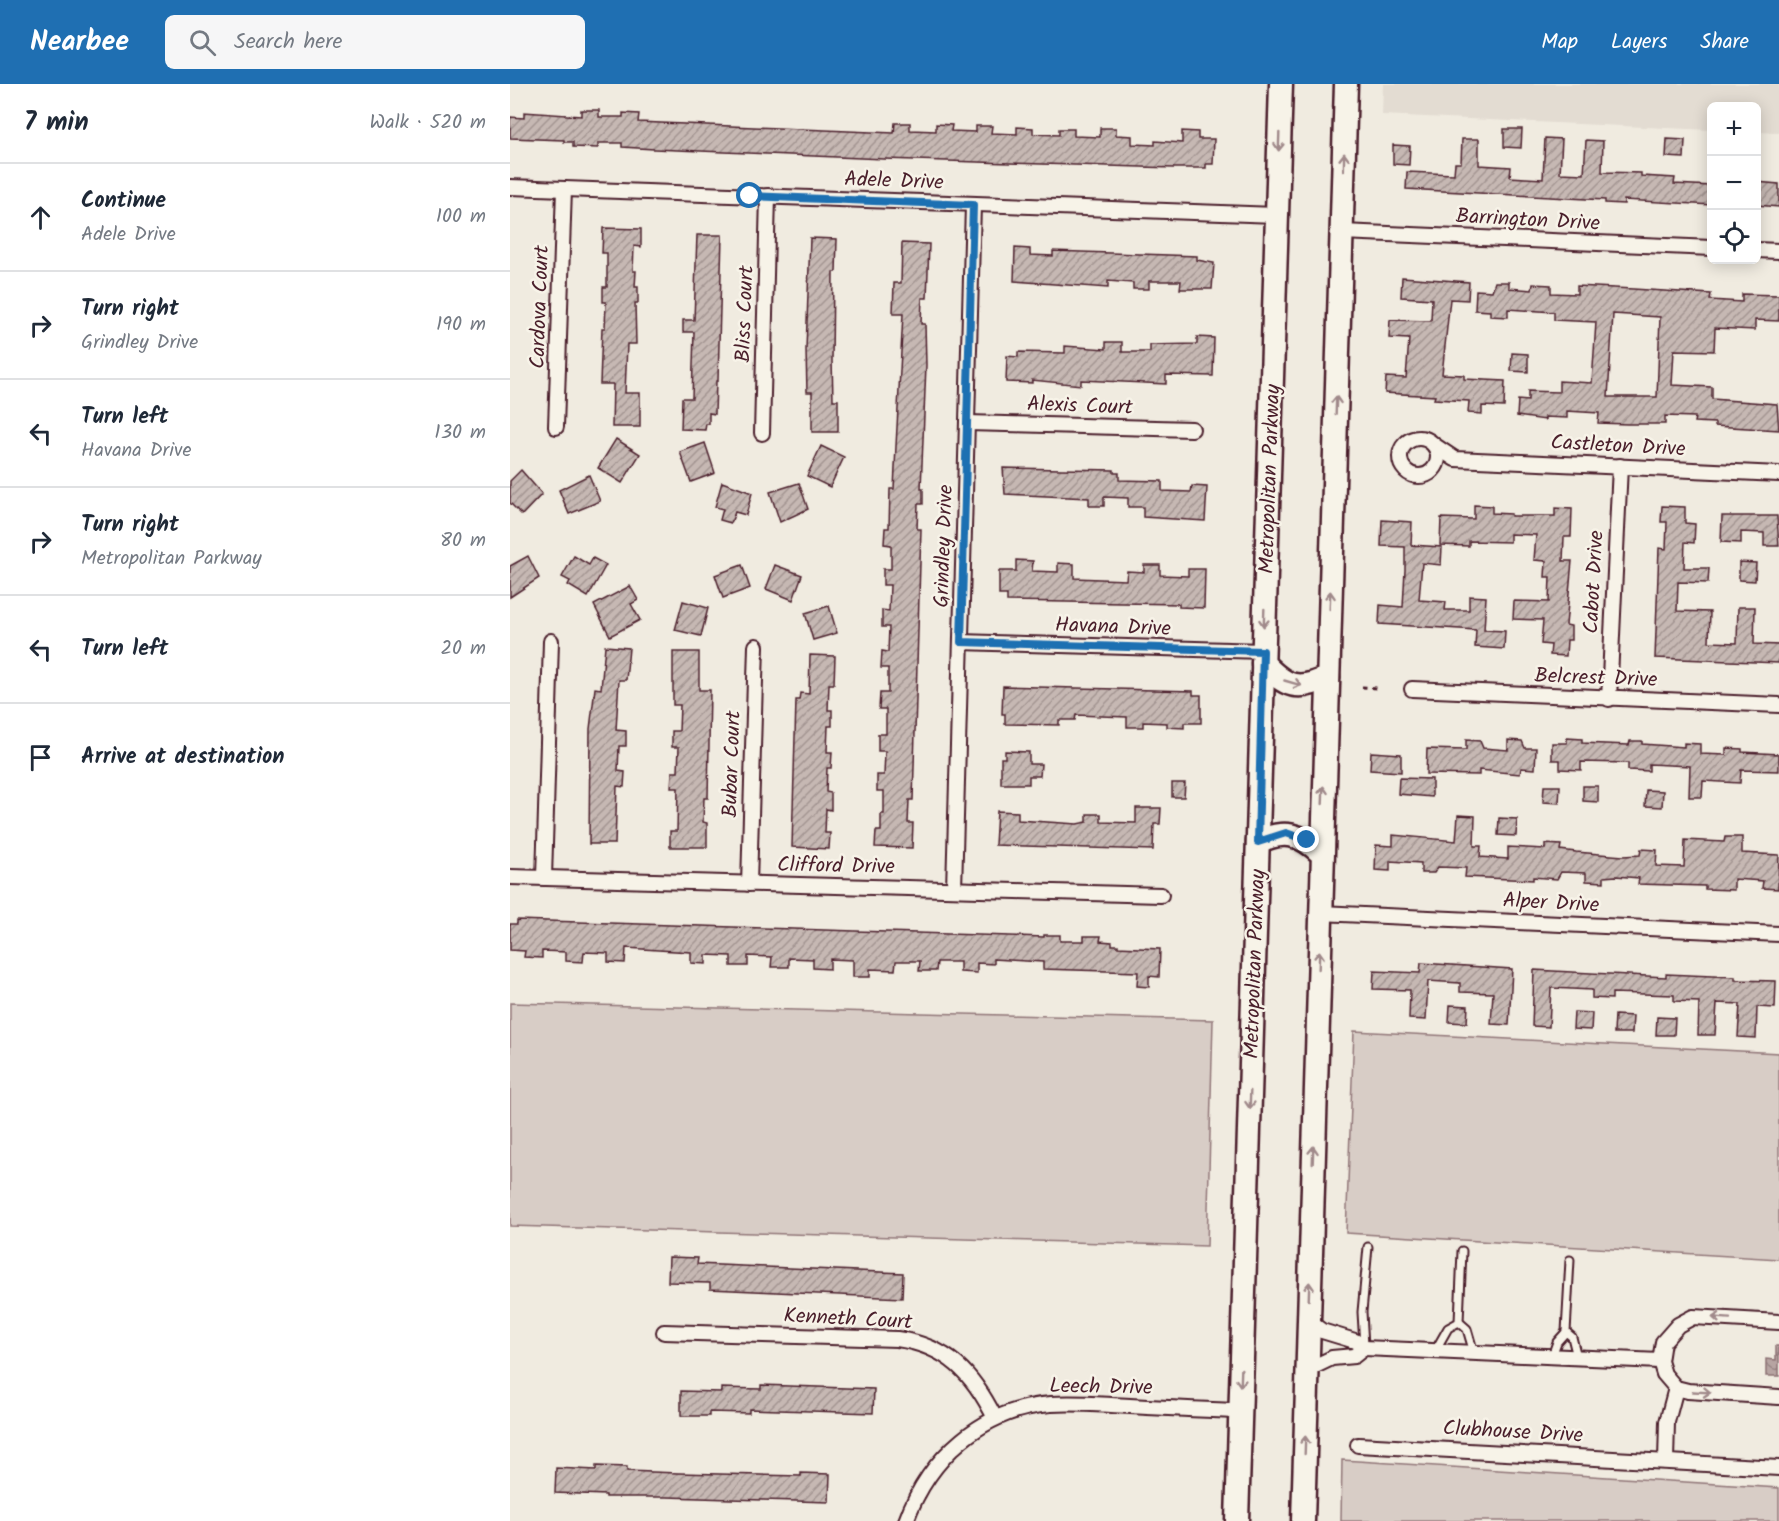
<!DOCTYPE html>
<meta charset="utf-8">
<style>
:root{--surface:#fff;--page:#f6f6f7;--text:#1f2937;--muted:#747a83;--line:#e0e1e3;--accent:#1f6fb2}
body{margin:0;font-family:Kalam,sans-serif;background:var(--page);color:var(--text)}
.controls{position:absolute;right:18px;top:18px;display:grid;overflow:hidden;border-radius:9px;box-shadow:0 3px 15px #0003}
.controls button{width:54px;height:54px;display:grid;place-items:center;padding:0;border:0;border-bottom:2px solid var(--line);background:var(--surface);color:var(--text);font:30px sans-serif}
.stop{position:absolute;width:18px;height:18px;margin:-14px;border:4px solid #1f6fb2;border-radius:50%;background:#fff}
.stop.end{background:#1f6fb2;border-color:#fff;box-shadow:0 2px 6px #0008}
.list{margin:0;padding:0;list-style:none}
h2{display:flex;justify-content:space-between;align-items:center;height:78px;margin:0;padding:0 24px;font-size:26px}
h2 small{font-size:20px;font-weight:400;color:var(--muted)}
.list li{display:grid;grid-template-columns:39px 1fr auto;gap:18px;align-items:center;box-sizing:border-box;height:108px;padding:0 24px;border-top:2px solid var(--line)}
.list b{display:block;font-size:22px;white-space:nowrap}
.list p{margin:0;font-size:20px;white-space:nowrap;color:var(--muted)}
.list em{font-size:20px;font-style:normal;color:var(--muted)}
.icon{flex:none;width:33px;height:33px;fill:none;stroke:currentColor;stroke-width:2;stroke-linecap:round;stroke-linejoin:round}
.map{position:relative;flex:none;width:1269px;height:1437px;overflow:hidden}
header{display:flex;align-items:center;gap:36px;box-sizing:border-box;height:84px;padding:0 30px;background:var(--accent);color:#fff}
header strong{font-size:28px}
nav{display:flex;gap:33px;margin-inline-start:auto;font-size:21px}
.search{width:420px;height:54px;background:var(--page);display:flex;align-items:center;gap:15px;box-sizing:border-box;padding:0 21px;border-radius:9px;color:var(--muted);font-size:22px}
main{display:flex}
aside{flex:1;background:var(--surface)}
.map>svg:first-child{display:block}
</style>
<header>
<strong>Nearbee</strong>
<div class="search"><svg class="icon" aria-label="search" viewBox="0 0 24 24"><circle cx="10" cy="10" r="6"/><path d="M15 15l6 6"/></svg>Search here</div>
<nav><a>Map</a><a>Layers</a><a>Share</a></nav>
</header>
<main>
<aside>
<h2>7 min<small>Walk · 520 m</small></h2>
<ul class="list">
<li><svg class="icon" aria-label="ahead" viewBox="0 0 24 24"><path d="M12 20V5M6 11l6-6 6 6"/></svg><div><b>Continue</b><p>Adele Drive</p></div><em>100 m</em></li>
<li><svg class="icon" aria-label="right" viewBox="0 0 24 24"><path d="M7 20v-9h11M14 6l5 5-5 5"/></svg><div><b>Turn right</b><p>Grindley Drive</p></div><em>190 m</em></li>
<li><svg class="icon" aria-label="left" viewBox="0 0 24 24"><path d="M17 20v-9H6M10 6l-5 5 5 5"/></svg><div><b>Turn left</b><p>Havana Drive</p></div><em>130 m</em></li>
<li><svg class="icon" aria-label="right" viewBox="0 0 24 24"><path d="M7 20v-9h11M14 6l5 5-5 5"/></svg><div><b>Turn right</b><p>Metropolitan Parkway</p></div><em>80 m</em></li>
<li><svg class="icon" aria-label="left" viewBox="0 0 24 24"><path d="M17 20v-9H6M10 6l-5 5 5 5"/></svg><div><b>Turn left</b></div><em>20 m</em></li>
<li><svg class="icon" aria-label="arrive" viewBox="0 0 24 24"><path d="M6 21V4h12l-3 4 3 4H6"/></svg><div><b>Arrive at destination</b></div></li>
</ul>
</aside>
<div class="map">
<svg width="1269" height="1437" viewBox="0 0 1269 1437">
<defs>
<pattern id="water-waves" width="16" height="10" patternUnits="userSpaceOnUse" patternTransform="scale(1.5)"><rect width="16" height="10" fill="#b7a4a2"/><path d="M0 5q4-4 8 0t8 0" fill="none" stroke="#978584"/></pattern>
<pattern id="building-hatch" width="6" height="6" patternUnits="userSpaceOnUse" patternTransform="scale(1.5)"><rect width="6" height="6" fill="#c6b8b3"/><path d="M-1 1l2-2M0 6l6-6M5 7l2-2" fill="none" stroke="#a39592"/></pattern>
</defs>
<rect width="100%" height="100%" fill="#f0ebe0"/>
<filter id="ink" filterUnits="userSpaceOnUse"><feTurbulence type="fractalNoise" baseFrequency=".0167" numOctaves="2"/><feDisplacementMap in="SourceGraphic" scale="12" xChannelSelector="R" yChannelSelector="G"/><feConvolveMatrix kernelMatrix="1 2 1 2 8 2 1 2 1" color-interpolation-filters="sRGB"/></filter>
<g filter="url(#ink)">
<!-- built -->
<path fill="#e3dcd2" d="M873,0H1269V49L1247,48L1246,22H1202L1201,46L872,31Z"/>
<!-- grass -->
<g fill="#d8cdc6" stroke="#917678" stroke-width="1.5">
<path d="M0,919L703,936L697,1162L0,1142Z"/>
<path d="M844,947L1269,969V1175L836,1149Z"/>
<path d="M832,1376L1269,1404V1437H831Z"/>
</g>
<!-- water -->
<path fill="url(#water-waves)" stroke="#8b6f72" stroke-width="1.5" d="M1266,1262H1269V1292H1256V1275L1266,1276Z"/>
<!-- building -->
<g fill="url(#building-hatch)" stroke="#4a1f2b" stroke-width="1.5" fill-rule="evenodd">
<path d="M71,26H89V33H113V29L129,30L128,38L384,49L385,39H400V46L426,47V40L442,41L441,47L466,48V42H482L481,49L507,50V43L523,44V50L549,51V45H564V52L590,53V44H606V51L622,52V60L645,61V57L672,59V47L688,48V55H704L703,80H696V84H664L374,75L144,65L112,63V59H88V64L63,63V58H54V56L0,54V33L14,34V28L71,32Z"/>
<path d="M994,45H1012L1011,64L994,63Z"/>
<path d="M1035,54L1052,55L1050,89L1074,90L1076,56L1093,57L1092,88L1131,89V92L1165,94L1164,100L1202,102V121L1114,116V120L1095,119V116L896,105L897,88L944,90L945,79H951L952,55H969V81L1001,83L1000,93L1033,95Z"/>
<path d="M1157,55L1175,56L1174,74L1156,73Z"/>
<path d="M883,61L900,62L899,81L883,80Z"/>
<path d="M1246,98L1269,100V123L1246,121Z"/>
<path d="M93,144L131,145V163L124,162L123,187H126L125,203H128V219H125L126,260H117L115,309H130V343H102L103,300H90L92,244H95L96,218H93V203H97V169H92Z"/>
<path d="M187,151H212L208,297H206L205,330L199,329V340H196L195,346L171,345L172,314H182L184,248H173V236H184Z"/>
<path d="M300,154L327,155L326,188H323L322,276L323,316H328V348H302V308H297L296,266Z"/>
<path d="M392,159L419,160L417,214H412L411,240H415L416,281L411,405H413V420H408L407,445H411L403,716H399L398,739H403L402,764L365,763L366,747H371V730H374V707H367V691H374L375,667H368V650H376V625H369L370,609H378V584H371L372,567L378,568L379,543H372V526L379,527L380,501H373V485H381V461L374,460L375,444H379L380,405H384L386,362L393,230H383L384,199H391Z"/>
<path d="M505,164L520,165V171L543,172V167L687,172V176L704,179L702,205H670L671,197H639V205H623V199L598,197V204L504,197Z"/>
<path d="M892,193L959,198L958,216L940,215L932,290L954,291V295L995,297L994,323L972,322V330L958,329L959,317L924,315L925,312L875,309L876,293L896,294L899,255L879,254L880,236L921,237L922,215L891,213Z"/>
<path d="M985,198H999V204L1022,206L1023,200L1041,201V209L1067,210V202L1123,205L1201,210L1200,216L1232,218V210L1269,211V237L1245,236V246L1205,244L1204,267L1164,266L1162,301L1202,303V315L1267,320L1269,346L1205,342V339L1184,338L1185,333L1155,332V340H1118L1088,339L1089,329L1057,327V334L1035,333V336L1007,332L1008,316L1018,317V307L1049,308V297L1082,299L1086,238L1044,236V228L998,225V233L980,232V227L965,226L966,206L982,207ZM1103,230L1150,233L1147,313H1098Z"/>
<path d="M687,253L704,254L703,292L656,291V300L571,296V301L522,296V299L496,298L497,272L508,273V268L555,269V262L596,265V258H612V268H640V261L687,260Z"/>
<path d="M1002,269L1018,270V288L1001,287Z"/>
<path d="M106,355L130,370L112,399L88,384Z"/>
<path d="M195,359L205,389L181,398L170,368Z"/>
<path d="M311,362L334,373L320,403L297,392Z"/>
<path d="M493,384L604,386V389H609V396L652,397V407L681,408L682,402L697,403L695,437L633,433V423H618V414L594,413V422H579V414L495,410Z"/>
<path d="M11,386L32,410L12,431L0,419V397Z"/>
<path d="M79,391L90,417L59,430L49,406Z"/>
<path d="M212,398L242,409L236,431L225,428L221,439L210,436L213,425L205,423Z"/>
<path d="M289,399L298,425L270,438L260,408Z"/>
<path d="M964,421L982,422V429L1001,430V432H1045V424L1062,425L1061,453H1054L1053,477H1062L1056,541L1061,542V556H1057L1056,572L1040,571L1041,561L1031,560L1033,536L1003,535L1004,517L1039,518L1040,493H1035L1036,477L1024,476L1026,451L1000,450V458L959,457V462L930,461L931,434L964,435Z"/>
<path d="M1152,422L1175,423V439L1185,440L1184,459L1175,458L1174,484H1199L1198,499L1168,498L1167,527L1200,528L1199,558L1227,559L1228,523H1245L1244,560L1269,561V579L1145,574L1149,464L1156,465L1157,438H1151Z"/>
<path d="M1212,432H1267L1269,462H1254V449L1231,448V459L1211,458Z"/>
<path d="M872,436L902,438L901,461L932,463L931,481L912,479L909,516L936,518L935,526H959V512L976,513L974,546L995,547L994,565L965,563L966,546L869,540L870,521L893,523L895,486V463L871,462Z"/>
<path d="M18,472L29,494L0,513V482Z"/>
<path d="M64,472L79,481L83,474L96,481L78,513L58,501L60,497L52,493Z"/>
<path d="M506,476L523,477L522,487L548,488V479L564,480V494L616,496L617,487L634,488V481H650V491L678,492V485H695L694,524L669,523V520L497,517V511H489V487H506Z"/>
<path d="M1229,478L1246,479L1245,497L1229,496Z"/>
<path d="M232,481L240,504L213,514L205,491Z"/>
<path d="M265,481L292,491L283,516L256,505Z"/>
<path d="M120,502L128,516L121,520L130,536L100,552L84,521Z"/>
<path d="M173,517L198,524L191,552L165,546Z"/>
<path d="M319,522L327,549L303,556L295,529Z"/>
<path d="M95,562L119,564L116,596H109L106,646L116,647V662H109L108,687L115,688L114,703L107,702L105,760H79L80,645L85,604L91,605Z"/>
<path d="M163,568H189V606H200L198,714H194L193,738L197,739V763H160V747H167L168,704H161L162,688H168L169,663H162V647H169L170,621H163Z"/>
<path d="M300,571L325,572L324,600H319L318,626H322V642H318L317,668H322L321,684H317L316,708L321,709V726L316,725L315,749H320L319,765L282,763L286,616H289L290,609L299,610Z"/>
<path d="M493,602L683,607V611H691V639H674V644L657,643V639L633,638V643H617V633L566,631L565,636H549V641L495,640V630H492Z"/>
<path d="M1057,654L1072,655V659L1119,661L1120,657H1132V660L1174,663V659L1190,660V670L1216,671V664L1232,665V668L1269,670V687L1231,686L1230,699L1193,697L1192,713H1179L1180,682L1139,680V687L1118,686V679L1071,678V686L1050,685V676H1042V659H1057Z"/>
<path d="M956,656L970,657L973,664L998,666V656L1012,657L1015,664H1026L1025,685L1011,684L1010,690L969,686V691L916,690L917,665L956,666Z"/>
<path d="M495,667L519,668V680H531L530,692H519V700H491V674H495Z"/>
<path d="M861,668L891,670V688L860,686Z"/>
<path d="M889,694L922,695V713L888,710Z"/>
<path d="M662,699H675L674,713H662Z"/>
<path d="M1034,702H1050L1049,719L1033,718Z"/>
<path d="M1073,702H1088V718L1073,717Z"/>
<path d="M1136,706L1153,707L1152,723L1135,722Z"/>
<path d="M626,724H651L650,740H644L643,766L485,761L487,727L508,728V736L567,740L577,738V730H591V738L626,739Z"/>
<path d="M948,731L965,732L964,762H971L970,773L998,775V763L1035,765V760L1051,761L1050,766L1066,768L1113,772L1130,771L1131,765L1147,766L1146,782L1174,783L1175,756L1214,758L1215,753H1232V769L1269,771L1268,805L1252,804L1253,797L1224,795V806L1195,805V802L1128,800L1129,794L1106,792L1094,793V798L1076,797V789L1051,788L1047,795L1023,793V796L955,793L956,784L928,783L924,789H911V779L880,777V787L865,786L866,761L883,762V751L946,757Z"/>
<path d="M989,734L1007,735L1006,752L988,751Z"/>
<path d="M7,836L534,853V851H550V857H574V852H591L590,857L602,858V861H608V863L650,865L649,893L639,892V903L627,902L628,888L533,885V878L484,875V880L467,879V889L450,888V878H427L426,887H409L410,877H386L385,886L360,885V893H343V876L320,875V885L303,884V875L279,874V883H261L262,873L238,872V882H221V872L196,871V880L181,879V868L116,864L115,879L98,878V869L74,868L73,878L56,877V868L32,867V874L14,873L15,867L0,866V840H7Z"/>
<path d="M911,879L1002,885L999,941L981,940L983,909L950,908V899L918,897L916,936L899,935L900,906L863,905L864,887L910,889Z"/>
<path d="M1024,886L1156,893V890L1225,893V896L1266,897L1265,924L1247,923L1246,954L1228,953L1230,920L1207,919L1205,951H1188L1189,918L1164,917V911L1102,909V915L1082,914V906L1041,904L1039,943L1022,942Z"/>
<path d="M940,921L958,922L957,939L939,938Z"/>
<path d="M1064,928L1082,929L1081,946L1063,945Z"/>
<path d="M1105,931L1123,932L1122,949H1104Z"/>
<path d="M1147,933L1165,934L1164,951H1146Z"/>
<path d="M159,1173L188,1174L187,1180L393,1189L392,1214L200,1205V1199L158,1198Z"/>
<path d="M251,1301L364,1305L363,1329L239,1325V1329L199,1328V1332H171V1307L211,1308V1304L251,1305Z"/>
<path d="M86,1382L117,1383V1387L168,1389L291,1392V1389L320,1390L319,1418L157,1413H96V1411L45,1409L46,1384L86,1386Z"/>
</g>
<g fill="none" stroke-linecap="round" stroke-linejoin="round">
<defs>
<g id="service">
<path d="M949,1238L952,1167"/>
<path d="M1056,1248L1060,1176"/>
<path d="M854,1262L852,1228L858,1163"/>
<path d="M925,1267L938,1244L949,1238L957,1245L964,1269"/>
<path d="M1042,1272L1047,1258L1056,1248L1062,1253L1067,1273"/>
</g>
<g id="minor">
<path d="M0,103L766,131"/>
<path d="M832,148L1202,164"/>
<path d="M1246,166L1269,167"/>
<path d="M457,339L682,345"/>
<path d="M46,343L54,105"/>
<path d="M252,349L258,112"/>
<circle cx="909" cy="373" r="19"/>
<path d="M924,361L945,375L1269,390"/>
<path d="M451,558L753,567"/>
<path d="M902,605L1269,621"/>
<path d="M1099,615L1110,382"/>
<path d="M0,793L651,811"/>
<path d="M34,794L41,557"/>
<path d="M239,800L246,562"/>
<path d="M444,805L463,121"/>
<path d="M810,829L1269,850"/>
<path d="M1269,1238L1183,1233L1168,1241L1153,1258L1150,1277L1154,1290L1166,1304L1178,1307L1269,1313"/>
<path d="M154,1248L387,1255C438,1262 463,1290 485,1334"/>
<path d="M854,1264L1150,1277"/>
<path d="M797,1286L822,1274L844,1272L854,1264L845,1257L812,1247L798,1237"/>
<path d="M848,1361L1269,1384"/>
<path d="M1156,1377L1157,1338L1166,1304"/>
<path d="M396,1437C419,1373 473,1325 541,1320C567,1318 594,1321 620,1322C656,1324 693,1326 730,1327"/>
</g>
<g id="primary">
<path d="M753,579C776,603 788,608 818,593"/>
<path d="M748,758C774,745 791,750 811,769"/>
<path d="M727,1437L771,0"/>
<path d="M793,1437L836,0"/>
</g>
</defs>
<!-- service casing -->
<use href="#service" stroke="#4a1f2b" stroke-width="11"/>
<!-- minor casing -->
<use href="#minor" stroke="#4a1f2b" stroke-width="18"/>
<!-- primary casing -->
<use href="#primary" stroke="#4a1f2b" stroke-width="27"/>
<!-- path -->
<path stroke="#4a1f2b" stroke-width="3" stroke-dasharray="4.5 4.5" stroke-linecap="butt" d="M852,603L867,604"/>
<!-- service -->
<use href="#service" stroke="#f7f3e8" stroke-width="7"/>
<!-- minor -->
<use href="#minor" stroke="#f7f3e8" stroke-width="14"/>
<!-- primary -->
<use href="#primary" stroke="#f7f3e8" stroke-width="22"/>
</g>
<!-- one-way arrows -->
<defs><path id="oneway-shaft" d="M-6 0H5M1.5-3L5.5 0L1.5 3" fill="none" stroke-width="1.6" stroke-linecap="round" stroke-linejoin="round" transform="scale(1.5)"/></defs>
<g stroke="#a0898a">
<use href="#oneway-shaft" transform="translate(769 58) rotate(92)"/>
<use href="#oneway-shaft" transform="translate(834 78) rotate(-89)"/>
<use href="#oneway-shaft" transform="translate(826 321) rotate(-88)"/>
<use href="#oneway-shaft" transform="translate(820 516) rotate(-88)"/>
<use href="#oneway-shaft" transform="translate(754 534) rotate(92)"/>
<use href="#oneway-shaft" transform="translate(783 599) rotate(16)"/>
<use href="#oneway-shaft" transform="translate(813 711) rotate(-88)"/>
<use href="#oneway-shaft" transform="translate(809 876) rotate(-88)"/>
<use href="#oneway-shaft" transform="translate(740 1016) rotate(92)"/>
<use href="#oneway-shaft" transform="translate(803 1071) rotate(-88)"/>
<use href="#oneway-shaft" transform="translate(799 1207) rotate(-88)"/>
<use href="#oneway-shaft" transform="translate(1211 1234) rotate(-176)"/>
<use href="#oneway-shaft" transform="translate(731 1294) rotate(92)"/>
<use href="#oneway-shaft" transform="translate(1192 1308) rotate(3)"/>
<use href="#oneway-shaft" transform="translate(795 1361) rotate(-88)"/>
</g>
</g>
<g fill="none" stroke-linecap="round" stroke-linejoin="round" filter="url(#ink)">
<!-- route -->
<path stroke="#1f6fb2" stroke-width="8" d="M240,112L463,121L451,558L753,567L748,758L776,749L797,756"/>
</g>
<g text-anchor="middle" stroke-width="5" stroke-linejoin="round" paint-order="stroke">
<!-- street labels -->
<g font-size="21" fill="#4a1f2b" stroke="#f7f3e8">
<text transform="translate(384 96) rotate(2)" y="7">Adele Drive</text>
<text transform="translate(1018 135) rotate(3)" y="7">Barrington Drive</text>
<text transform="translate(29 223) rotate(-88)" y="7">Cardova Court</text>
<text transform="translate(234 230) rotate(-88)" y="7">Bliss Court</text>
<text transform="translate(570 321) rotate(2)" y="7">Alexis Court</text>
<text transform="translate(1108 361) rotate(3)" y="7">Castleton Drive</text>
<text transform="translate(759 395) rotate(-88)" y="7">Metropolitan Parkway</text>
<text transform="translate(433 462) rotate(-88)" y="7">Grindley Drive</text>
<text transform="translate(1083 498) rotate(-87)" y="7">Cabot Drive</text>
<text transform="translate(603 542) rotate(2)" y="7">Havana Drive</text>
<text transform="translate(1086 593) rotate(2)" y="7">Belcrest Drive</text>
<text transform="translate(221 680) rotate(-88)" y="7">Bubar Court</text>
<text transform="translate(326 781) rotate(1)" y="7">Clifford Drive</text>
<text transform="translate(1041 818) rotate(3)" y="7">Alper Drive</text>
<text transform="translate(744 880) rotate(-88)" y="7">Metropolitan Parkway</text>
<text transform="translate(338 1234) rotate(3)" y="7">Kenneth Court</text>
<text transform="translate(591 1302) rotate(1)" y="7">Leech Drive</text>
<text transform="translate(1003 1347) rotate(3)" y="7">Clubhouse Drive</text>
</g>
</g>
</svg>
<div class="controls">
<button>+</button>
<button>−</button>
<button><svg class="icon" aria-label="locate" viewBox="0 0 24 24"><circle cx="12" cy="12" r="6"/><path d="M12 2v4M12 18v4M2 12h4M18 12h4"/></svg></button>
</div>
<div class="stop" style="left:240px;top:112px"></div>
<div class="stop end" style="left:797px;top:756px"></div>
</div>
</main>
